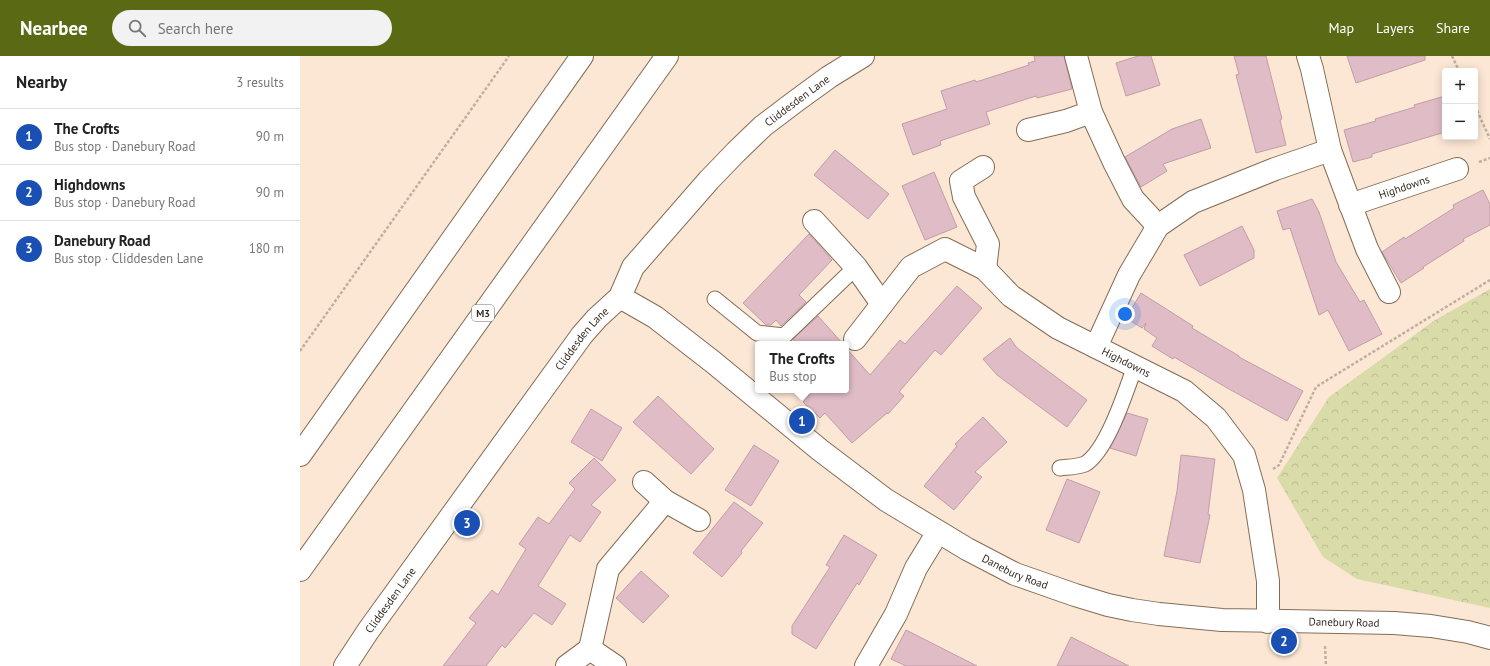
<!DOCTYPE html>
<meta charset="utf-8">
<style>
:root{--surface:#fff;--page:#f2f2f2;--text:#222;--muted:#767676;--line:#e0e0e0;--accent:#5a6a14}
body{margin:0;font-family:"PT Sans",sans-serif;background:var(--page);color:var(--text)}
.controls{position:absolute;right:12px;top:12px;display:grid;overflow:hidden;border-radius:4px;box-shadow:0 2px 10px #0003}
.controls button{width:36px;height:36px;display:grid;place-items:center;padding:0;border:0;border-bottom:1px solid var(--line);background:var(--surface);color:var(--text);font:20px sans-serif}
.you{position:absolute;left:825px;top:258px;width:14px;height:14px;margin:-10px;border:3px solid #fff;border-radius:50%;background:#1a73e8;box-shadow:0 0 0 6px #1a73e833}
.badge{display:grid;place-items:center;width:26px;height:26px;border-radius:50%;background:var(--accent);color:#fff;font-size:13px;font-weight:700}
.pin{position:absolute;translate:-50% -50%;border:2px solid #fff;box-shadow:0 1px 4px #0006}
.popup{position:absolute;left:455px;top:285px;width:94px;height:52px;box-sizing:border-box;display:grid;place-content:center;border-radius:4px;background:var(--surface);filter:drop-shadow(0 1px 3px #0005);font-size:13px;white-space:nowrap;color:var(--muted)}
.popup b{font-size:15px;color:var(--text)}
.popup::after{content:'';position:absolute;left:50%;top:100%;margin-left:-8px;border:8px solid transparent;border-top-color:var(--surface)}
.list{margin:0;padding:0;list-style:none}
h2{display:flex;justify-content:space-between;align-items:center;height:52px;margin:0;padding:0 16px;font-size:17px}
h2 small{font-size:13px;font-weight:400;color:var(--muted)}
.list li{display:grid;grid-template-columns:26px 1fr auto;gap:12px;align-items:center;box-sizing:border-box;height:56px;padding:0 16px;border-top:1px solid var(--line)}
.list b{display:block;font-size:15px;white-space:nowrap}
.list p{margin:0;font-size:13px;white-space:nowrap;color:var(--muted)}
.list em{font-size:13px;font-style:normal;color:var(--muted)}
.icon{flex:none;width:22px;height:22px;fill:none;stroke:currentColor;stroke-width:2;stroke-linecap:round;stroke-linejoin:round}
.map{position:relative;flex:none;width:1190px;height:610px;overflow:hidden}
header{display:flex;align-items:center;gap:24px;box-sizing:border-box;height:56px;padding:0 20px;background:var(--accent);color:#fff}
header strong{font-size:19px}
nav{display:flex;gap:22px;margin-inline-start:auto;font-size:14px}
.search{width:280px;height:36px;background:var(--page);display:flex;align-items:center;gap:10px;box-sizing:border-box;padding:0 14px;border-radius:22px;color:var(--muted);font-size:15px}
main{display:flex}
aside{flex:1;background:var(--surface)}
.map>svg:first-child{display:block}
</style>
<header>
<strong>Nearbee</strong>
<div class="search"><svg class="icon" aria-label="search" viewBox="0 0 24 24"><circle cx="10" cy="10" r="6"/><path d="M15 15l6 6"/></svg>Search here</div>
<nav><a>Map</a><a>Layers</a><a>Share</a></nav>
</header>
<main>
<aside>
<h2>Nearby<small>3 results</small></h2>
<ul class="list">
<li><span class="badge" style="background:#1a4fb4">1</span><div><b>The Crofts</b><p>Bus stop · Danebury Road</p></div><em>90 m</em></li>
<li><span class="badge" style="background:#1a4fb4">2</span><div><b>Highdowns</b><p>Bus stop · Danebury Road</p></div><em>90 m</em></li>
<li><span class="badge" style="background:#1a4fb4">3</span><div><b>Danebury Road</b><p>Bus stop · Cliddesden Lane</p></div><em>180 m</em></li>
</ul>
</aside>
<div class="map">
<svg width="1190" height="610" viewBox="0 0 1190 610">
<defs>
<pattern id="park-crowns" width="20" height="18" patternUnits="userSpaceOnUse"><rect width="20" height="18" fill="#d9dca9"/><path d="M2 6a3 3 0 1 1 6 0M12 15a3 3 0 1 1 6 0" fill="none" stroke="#bbbd91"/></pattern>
</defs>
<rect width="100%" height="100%" fill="#fce7d4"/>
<!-- park -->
<path fill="url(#park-crowns)" d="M1190,233V552L1057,523L1023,501L977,422L1029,341L1135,264Z"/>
<!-- building -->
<g fill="#e0bcc6" stroke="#c19ea7">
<path d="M734,0H764L772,33L737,42L736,40L686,56L690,68L640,85L641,89L613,99L602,68L647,53L641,35L675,24L676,26L729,9L728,7L735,5Z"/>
<path d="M838,0H851L860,29L826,40L816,7Z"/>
<path d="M934,0H966L982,63L980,64L986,89L956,97L936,19L939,18Z"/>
<path d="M1047,0H1125V4L1056,27Z"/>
<path d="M1145,40V76L1072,98V101L1053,106L1044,74L1076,65L1075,63L1115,51L1114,49Z"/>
<path d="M901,63L911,92L863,108L867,115L841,131L825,101L872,73Z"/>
<path d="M535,94L589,138L568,163L514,119Z"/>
<path d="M634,116L657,171L625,184L602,130Z"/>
<path d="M1183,134L1190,148V169L1163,183L1164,185L1123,211L1124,212L1101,227L1082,196L1104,181L1105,183L1154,152L1153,149Z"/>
<path d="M1012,143L1019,156L1036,206L1060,246L1064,244L1082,278L1049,295L1028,254L1019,259L990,172L983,174L977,155Z"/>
<path d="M942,170L954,194V202L900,230L884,199Z"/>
<path d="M509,178L532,204L499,239L506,246L481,270L476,264L471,269H466L443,247Z"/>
<path d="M657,230L682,252L641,299L635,294L599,336L604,340L588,358L587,357L552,387L525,357L520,362L503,346L509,339L505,334H546V292L570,319L600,284L605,288Z"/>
<path d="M841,237L893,270L892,272L939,300V301L1003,335L987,365L929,333L874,301L873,303L852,290L857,282L844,273L846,267L842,272L826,262Z"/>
<path d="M518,260L543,288H497L493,283Z"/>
<path d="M710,282L717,292L787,344L767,371L697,319L683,303Z"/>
<path d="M358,340L414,393L391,418L333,366Z"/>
<path d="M291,353L322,372L302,405L271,386Z"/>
<path d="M827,357L848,363L836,400L810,392Z"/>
<path d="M683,361L707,386L675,416L682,421L654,454L624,430L657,390L655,388Z"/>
<path d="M454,389L479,405L451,450L425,434Z"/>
<path d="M881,399L915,403L908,458L910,459L900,507L864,500L877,435Z"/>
<path d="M294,402L316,424L291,449L301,456L280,486L270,479L238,530L266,548L252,569L234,557L205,592L202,589L186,610H143L176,567L169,562L192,534L198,539L226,493L219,488L238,461L249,468L275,433L269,427Z"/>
<path d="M767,423L800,436L779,487L746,474Z"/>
<path d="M434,446L463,467L441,495L442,497L422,521L393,497Z"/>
<path d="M544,479L577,499L559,529L557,527L516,593L492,578V570L530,511L526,509Z"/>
<path d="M341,515L369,540L343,567L316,542Z"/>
<path d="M606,574L677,610H606L591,603Z"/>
<path d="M771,581L829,610H757Z"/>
</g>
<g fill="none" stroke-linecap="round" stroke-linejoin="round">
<defs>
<g id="service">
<path d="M415,243L457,277L484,280L556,211"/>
<path d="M760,412C768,411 778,411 785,408C807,395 826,335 835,310"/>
</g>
<g id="minor">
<path d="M776,0L791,56L814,106L833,143L858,170"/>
<path d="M1008,0L1012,13L1030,94L1067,193L1089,236"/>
<path d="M728,74L766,65L791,56"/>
<path d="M683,111L661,125L664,141L688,188L685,213"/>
<path id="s1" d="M1050,149L1157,113"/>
<path d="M514,165L556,211L582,248"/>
<path id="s2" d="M320,241L355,261L413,306L520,394L586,444L667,493L715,518L775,539L808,549L832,554L859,558L922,564L1094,567L1131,570L1168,576L1190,582"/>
<path id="s3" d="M555,283L611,211L645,193L685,213L711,240L758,272L884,335L916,362L944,399L954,434L968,525V566"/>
<path d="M796,291L829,219L858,170L893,146L975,113L1030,94"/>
<path d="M344,426L365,445L399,464"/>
<path d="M290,593L315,610"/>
<path d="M267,610L290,593L308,513L365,445"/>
<path d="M566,610L596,558L616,512L638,476"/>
</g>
<g id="tertiary">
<path id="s4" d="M45,610L68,575L282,279L297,262L320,241L333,211L409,124L436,96L463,70L496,45L529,21L563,0"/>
</g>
<g id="motorway">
<path d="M0,399L282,0"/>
<path d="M0,514L367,0"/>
</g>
</defs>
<!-- service casing -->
<use href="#service" stroke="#846d57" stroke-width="17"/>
<!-- minor casing -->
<use href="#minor" stroke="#846d57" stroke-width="24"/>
<!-- tertiary casing -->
<use href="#tertiary" stroke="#846d57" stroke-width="24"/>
<!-- motorway casing -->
<use href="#motorway" stroke="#846d57" stroke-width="24"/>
<!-- path -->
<g stroke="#c0ae9e" stroke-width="2.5" stroke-dasharray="3 2" stroke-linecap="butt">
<path d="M1152,0L1159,15"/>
<path d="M1175,50L1190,83"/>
<path d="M1179,106L1190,102"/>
<path d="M0,295L209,0"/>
<path d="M973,413L979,409L1016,331L1190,224"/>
<path d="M1025,590L1026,610"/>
</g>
<!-- service -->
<use href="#service" stroke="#fff" stroke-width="15"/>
<!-- minor -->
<use href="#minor" stroke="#fff" stroke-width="22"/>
<!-- tertiary -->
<use href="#tertiary" stroke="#fff" stroke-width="22"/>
<!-- motorway -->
<use href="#motorway" stroke="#fff" stroke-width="22"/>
</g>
<g text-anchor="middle" stroke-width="3" stroke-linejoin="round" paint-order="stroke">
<!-- shield labels -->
<rect fill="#fff" stroke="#716b64" stroke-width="1" x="172" y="249" width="22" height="16" rx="3"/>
<g font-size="10" font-weight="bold" fill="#342b21">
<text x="183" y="261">M3</text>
</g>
<!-- street labels -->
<g font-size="11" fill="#342b21" stroke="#fff">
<text dy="4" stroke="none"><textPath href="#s4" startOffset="728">Cliddesden Lane</textPath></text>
<text dy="4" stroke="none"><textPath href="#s1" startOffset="57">Highdowns</textPath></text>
<text dy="4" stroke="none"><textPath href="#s4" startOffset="404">Cliddesden Lane</textPath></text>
<text dy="4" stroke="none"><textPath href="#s3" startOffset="345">Highdowns</textPath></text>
<text dy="4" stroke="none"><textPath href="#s2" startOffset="483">Danebury Road</textPath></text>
<text dy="4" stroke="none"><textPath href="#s4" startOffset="80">Cliddesden Lane</textPath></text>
<text dy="4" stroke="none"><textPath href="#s2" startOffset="819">Danebury Road</textPath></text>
</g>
</g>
</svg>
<div class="controls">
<button>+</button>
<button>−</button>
</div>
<div class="you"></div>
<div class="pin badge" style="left:502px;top:365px;background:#1a4fb4">1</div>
<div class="popup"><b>The Crofts</b>Bus stop</div>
<div class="pin badge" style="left:984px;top:585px;background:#1a4fb4">2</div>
<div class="pin badge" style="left:167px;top:467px;background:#1a4fb4">3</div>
</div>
</main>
